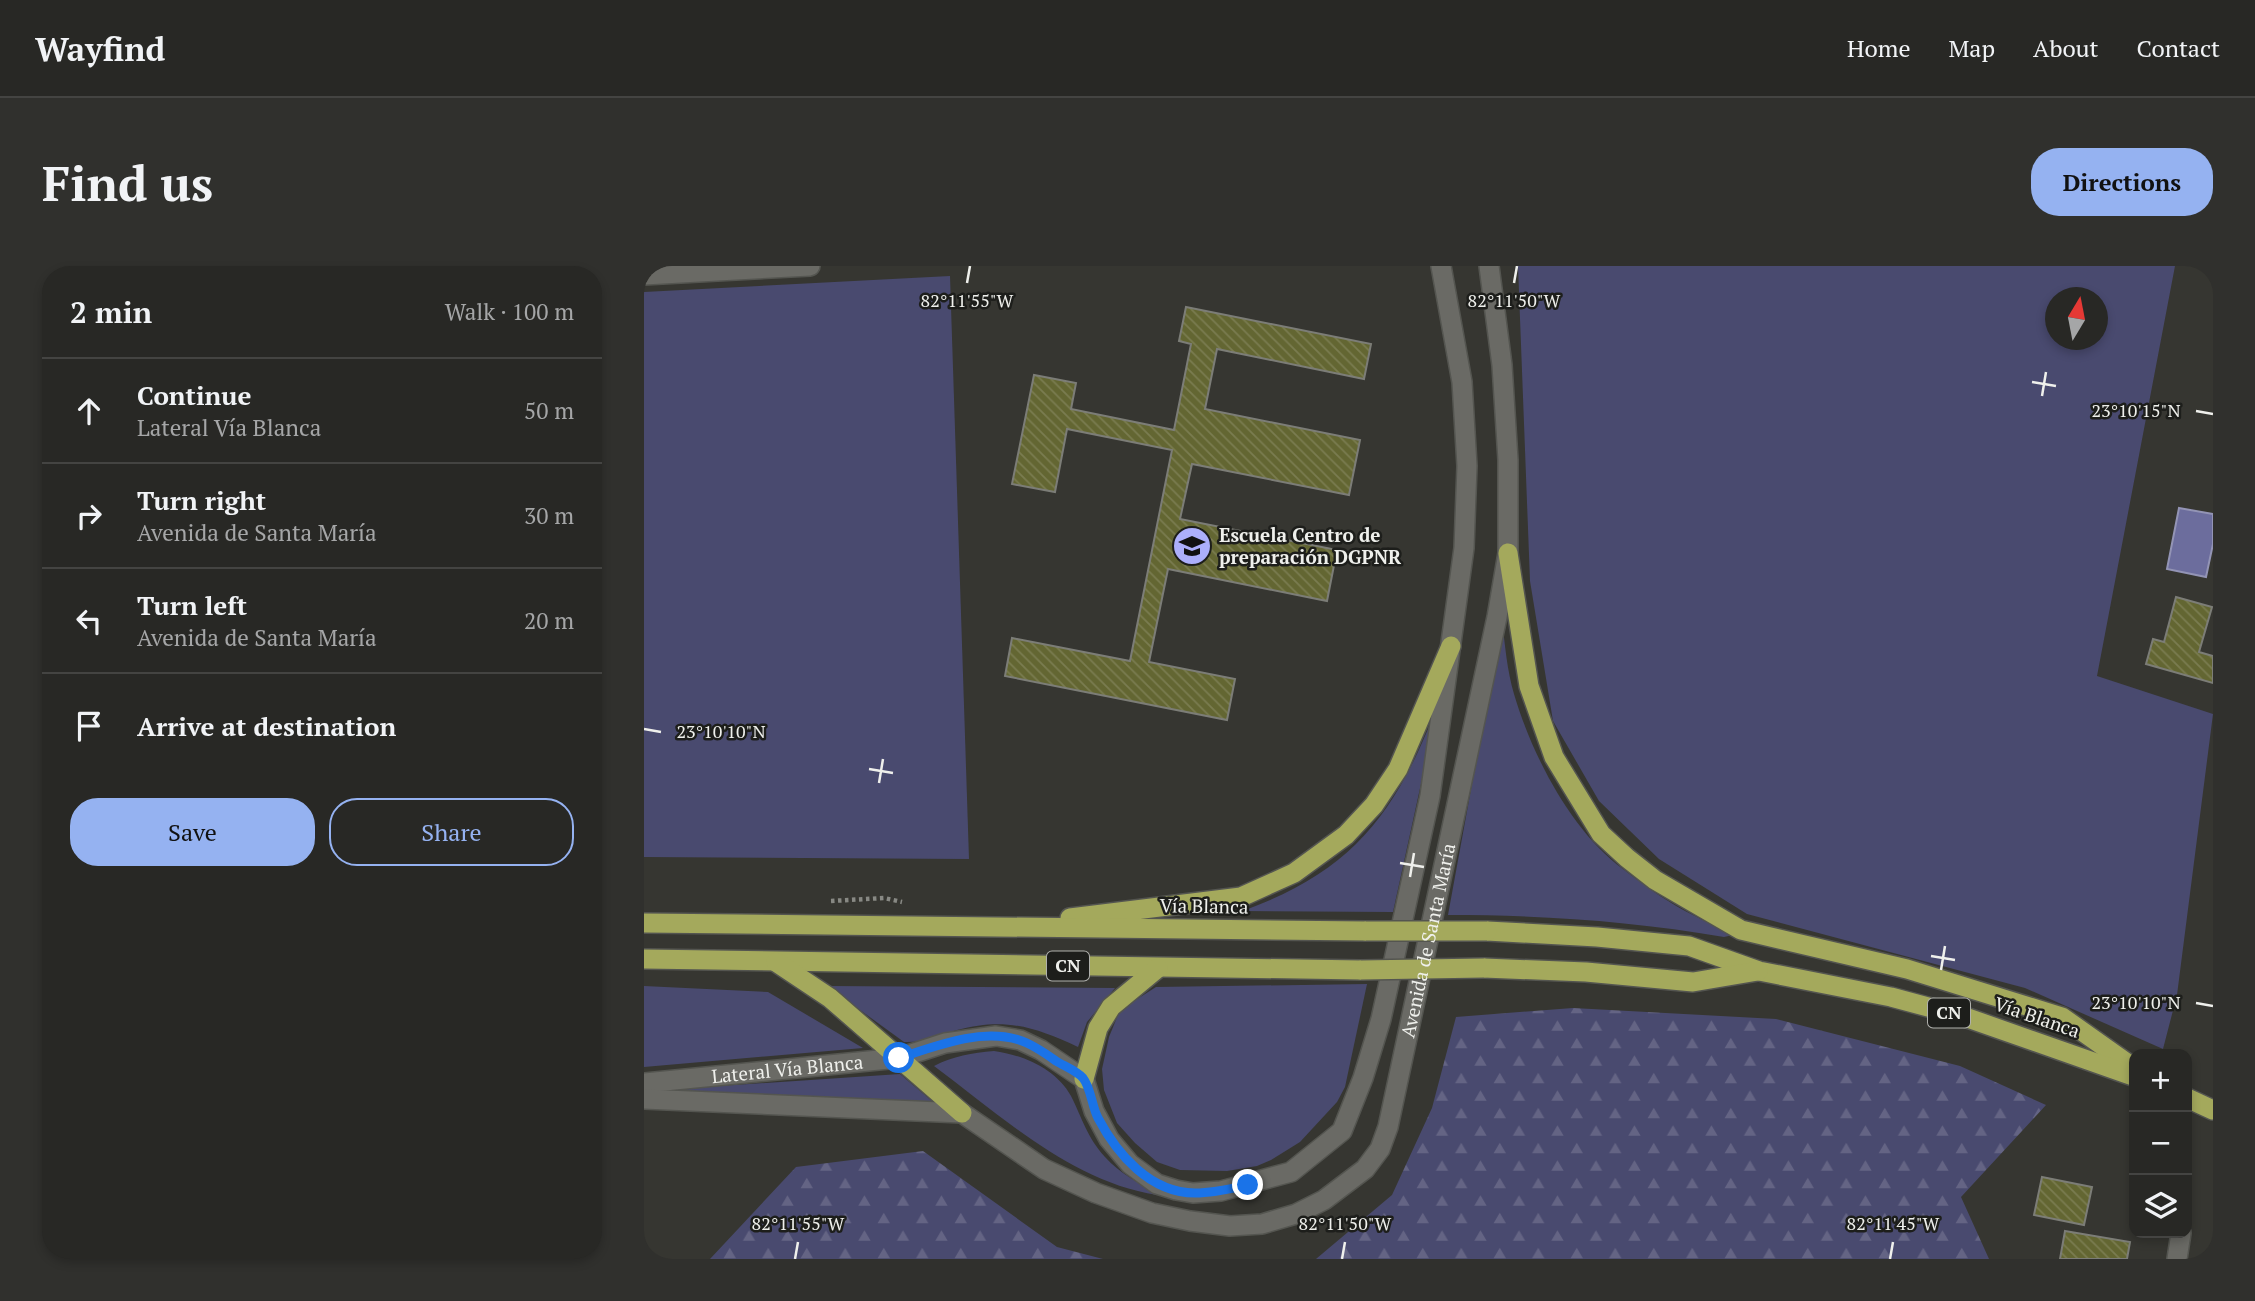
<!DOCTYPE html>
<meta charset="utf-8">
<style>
:root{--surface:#282825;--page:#30302d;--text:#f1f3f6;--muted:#a5a6a7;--line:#444442;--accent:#95b2f1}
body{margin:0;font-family:"PT Serif",serif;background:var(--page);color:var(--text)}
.controls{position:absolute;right:21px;bottom:21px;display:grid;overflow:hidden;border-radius:14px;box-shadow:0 4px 10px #0003}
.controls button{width:63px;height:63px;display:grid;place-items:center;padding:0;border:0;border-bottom:2px solid var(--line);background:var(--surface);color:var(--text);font:35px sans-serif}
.compass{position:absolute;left:1401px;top:21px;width:63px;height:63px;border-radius:50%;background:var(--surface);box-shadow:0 4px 10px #0003;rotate:10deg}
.stop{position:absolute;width:21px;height:21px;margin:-16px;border:5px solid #1a73e8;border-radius:50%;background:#fff}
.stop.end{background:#1a73e8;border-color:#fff;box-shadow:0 2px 7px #0008}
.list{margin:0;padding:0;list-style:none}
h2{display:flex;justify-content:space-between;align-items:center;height:91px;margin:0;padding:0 28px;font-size:30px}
h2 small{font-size:23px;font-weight:400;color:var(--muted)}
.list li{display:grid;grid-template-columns:46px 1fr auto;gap:21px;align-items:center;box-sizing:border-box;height:105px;padding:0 28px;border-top:2px solid var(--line)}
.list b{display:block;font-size:26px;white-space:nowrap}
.list p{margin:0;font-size:23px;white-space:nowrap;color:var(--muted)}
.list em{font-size:23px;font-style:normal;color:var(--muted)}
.actions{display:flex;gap:14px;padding:21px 28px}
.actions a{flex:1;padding:16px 0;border:2px solid var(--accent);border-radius:28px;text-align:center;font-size:24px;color:var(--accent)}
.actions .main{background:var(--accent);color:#111}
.icon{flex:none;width:38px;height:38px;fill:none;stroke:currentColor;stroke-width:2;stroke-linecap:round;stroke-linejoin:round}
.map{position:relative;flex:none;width:1569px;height:993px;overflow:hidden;border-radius:28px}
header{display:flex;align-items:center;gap:42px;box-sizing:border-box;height:98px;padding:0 35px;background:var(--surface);border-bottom:2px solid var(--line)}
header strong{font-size:33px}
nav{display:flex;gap:38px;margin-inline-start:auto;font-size:24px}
.intro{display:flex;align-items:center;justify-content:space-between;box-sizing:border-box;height:168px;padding:0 42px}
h1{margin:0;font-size:49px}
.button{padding:18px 32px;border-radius:28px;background:var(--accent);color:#111;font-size:24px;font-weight:700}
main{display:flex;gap:42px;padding:0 42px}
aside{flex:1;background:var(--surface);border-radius:28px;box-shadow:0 4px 10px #0003}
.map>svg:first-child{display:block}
</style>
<header>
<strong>Wayfind</strong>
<nav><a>Home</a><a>Map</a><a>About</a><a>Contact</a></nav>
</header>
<div class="intro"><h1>Find us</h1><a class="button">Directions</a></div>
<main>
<aside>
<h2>2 min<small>Walk · 100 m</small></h2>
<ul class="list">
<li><svg class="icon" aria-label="ahead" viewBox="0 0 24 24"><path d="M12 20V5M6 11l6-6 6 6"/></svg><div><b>Continue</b><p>Lateral Vía Blanca</p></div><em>50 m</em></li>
<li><svg class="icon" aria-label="right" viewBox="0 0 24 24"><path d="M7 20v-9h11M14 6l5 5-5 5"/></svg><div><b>Turn right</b><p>Avenida de Santa María</p></div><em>30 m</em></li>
<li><svg class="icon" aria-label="left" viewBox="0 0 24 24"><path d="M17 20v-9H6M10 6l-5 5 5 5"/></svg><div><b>Turn left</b><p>Avenida de Santa María</p></div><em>20 m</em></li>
<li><svg class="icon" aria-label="arrive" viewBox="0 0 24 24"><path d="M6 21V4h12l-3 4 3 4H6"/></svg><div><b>Arrive at destination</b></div></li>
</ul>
<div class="actions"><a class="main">Save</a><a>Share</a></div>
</aside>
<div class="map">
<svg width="1569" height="993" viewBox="0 0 1569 993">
<defs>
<pattern id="forest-firs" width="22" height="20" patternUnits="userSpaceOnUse" patternTransform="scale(1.75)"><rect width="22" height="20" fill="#494a6f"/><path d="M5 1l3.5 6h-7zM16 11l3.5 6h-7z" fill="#646484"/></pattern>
<pattern id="building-back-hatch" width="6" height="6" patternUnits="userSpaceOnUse" patternTransform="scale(1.75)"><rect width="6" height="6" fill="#636632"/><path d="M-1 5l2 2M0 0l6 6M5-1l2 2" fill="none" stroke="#7a7c50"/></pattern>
</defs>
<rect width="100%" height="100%" fill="#363631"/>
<!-- green -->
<g fill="#494a6f" fill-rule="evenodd">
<path d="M874,0H1531L1453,410L1569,448L1533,729L1519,783L1381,722L1103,648L1015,593L955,535L909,455L886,315ZM1412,32H1454V74H1412Z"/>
<path d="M306,10L325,593L0,591V26Z"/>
<path d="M858,354C861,379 863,404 870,428C888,489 927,565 979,603C1001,620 1026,638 1051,650C1063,657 1077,661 1089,669L1080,671C988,655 897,649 804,649Z"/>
<path d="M788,453L780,504L749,646L598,645C702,608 748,554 788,453Z"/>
<path d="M723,718L701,821L693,836L656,876L627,894L613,900L583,905L536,904L513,896L491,877L473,857L460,824L458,803L465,771L476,744L512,721Z"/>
<path d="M0,720L124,726L219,782L0,801Z"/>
<path d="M183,720L471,722L443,756L434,781C391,761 361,751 313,764C296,769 278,777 260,776Z"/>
<path d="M350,785C379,789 412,803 427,830C438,852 443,871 461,891C475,907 496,917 513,929C428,916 357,850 290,800C309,790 328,787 350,785Z"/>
<path d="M256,808L289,836L0,825Z"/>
</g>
<!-- forest -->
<g fill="url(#forest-firs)">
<path d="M929,742L1132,753L1316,800L1402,839L1317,931L1345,993H672L748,929L788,842L812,751Z"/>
<path d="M279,885L413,981L459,993H66L152,901Z"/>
</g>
<!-- water -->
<path fill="#6c6d9d" stroke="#9394b5" stroke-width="2" d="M1535,242L1569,248V278L1562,311L1523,303Z"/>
<!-- building -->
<g fill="url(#building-back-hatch)" stroke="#7c7d77" stroke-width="2">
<path d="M542,41L727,78L720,113L573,83L561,143L716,174L705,229L548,198L536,253L693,284L683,335L524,303L505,396L591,413L583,454L361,410L368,372L486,395L528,184L423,163L411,226L368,218L390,109L432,117L427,143L530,164L547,78L535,75Z"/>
<path d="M1532,331L1568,341L1555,386L1569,390V417L1502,398L1509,373L1520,376Z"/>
<path d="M1398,911L1448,921L1440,959L1390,949Z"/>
<path d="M1421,965L1486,976L1483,993H1416Z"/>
</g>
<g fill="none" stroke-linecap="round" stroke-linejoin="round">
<defs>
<g id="minor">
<path d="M0,9L166,0"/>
<path d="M1533,993L1537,967"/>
</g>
<g id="tertiary">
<path id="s1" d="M0,817L255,792L301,777L352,770L376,774L397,784L440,813L450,845L465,873L486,898L513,918L532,924L549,927L577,925L647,906L698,865L719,812L737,753L786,530L820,282L823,200L818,116L797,0"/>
<path id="s2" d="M0,833L318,847L400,903L452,927L508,947L546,955L586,960L618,958L652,948L680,934L721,903L736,883L744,861L853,351L864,287V194L858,99L845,0"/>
</g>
<g id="trunk">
<path d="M864,287L885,420L910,491L957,568L983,592L1011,614L1097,664L1263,703L1418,751L1490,802"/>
<path d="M426,652L597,631L650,607L702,569L730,539L754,503L807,380"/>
<path d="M0,657L722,665"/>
<path d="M843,665L953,671L1045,680L1115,705L1247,731L1321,751L1489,810"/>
<path d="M0,693L717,704"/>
<path d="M132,696L186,732L318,847"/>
<path d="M840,702L942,706L1049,716L1114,705"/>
<path d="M440,813L454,762L467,741L514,702"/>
<path d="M1543,832L1569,844"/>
</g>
</defs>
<!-- minor casing -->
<use href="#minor" stroke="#545550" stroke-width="22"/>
<!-- tertiary casing -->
<use href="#tertiary" stroke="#545550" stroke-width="22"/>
<!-- trunk casing -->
<use href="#trunk" stroke="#545550" stroke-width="22"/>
<!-- path -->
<path stroke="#888984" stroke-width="4.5" stroke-dasharray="3.5 3.5" stroke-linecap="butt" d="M187,635L240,632L258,636"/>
<!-- minor -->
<use href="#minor" stroke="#6a6a65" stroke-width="19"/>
<!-- tertiary -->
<use href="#tertiary" stroke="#6a6a65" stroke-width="19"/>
<!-- trunk -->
<use href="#trunk" stroke="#a4a95c" stroke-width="19"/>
<defs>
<g id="trunk-bridge">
<path d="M722,665H843"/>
<path d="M717,704L840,702"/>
</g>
</defs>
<!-- trunk-bridge casing -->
<use href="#trunk-bridge" stroke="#545550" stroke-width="22" stroke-linecap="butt"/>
<!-- trunk-bridge -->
<use href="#trunk-bridge" stroke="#a4a95c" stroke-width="19"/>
</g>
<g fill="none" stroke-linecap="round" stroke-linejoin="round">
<!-- route -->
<path stroke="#1a73e8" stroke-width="9" d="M255,792C292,780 336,762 375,774C388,778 401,787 412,795C420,800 433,805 439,812C447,822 448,841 454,852C473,888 506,927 551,927C569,927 586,923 604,919"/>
</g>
<!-- ticks -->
<path fill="none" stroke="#eff0ec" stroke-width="2.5" d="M323,17L326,0M870,17L873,0M1388,116L1412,120M1398,130L1402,106M1552,145L1569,148M0,463L17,466M225,503L249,507M235,517L239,493M756,597L780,601M766,611L770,587M1287,690L1311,694M1297,704L1301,680M1552,737L1569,740M151,993L154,976M698,993L701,976M1246,993L1249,976"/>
<!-- icons -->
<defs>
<symbol id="university-disc" viewBox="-11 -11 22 22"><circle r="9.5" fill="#acaffb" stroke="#1d1e1b"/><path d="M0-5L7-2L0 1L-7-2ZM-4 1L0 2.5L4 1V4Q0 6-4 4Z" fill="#111"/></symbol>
</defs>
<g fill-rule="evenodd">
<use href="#university-disc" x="526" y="258" width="44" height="44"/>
</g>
<g text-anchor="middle" stroke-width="5" stroke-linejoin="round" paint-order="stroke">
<!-- shield labels -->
<g fill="#1d1e1b" stroke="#b0b1ad" stroke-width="2">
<rect x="403" y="685.5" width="42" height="29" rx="5"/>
<rect x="1284" y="732.5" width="42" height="29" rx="5"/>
</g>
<g font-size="18" font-weight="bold" fill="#eff0ec">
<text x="424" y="706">CN</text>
<text x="1305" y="753">CN</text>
</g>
<!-- poi labels -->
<g font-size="19" font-weight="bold" fill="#eff0ec" stroke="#1d1e1b" text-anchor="start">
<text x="575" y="276">Escuela Centro de<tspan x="575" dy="22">preparación DGPNR</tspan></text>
</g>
<!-- street labels -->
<g font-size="19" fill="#eff0ec" stroke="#1d1e1b">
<text transform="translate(560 640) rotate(1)" y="7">Vía Blanca</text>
<text dy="7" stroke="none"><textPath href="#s2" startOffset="1003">Avenida de Santa María</textPath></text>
<text transform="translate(1393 751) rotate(19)" y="7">Vía Blanca</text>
<text dy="7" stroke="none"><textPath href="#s1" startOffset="144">Lateral Vía Blanca</textPath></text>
</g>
</g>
<g font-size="18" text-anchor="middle" fill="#eff0ec" stroke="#1d1e1b" stroke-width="5" stroke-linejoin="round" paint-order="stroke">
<text x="323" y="41">82°11'55"W</text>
<text x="870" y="41">82°11'50"W</text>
<text x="1492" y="151">23°10'15"N</text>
<text x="77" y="472">23°10'10"N</text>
<text x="1492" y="743">23°10'10"N</text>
<text x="154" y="964">82°11'55"W</text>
<text x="701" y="964">82°11'50"W</text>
<text x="1249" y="964">82°11'45"W</text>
</g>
</svg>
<div class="controls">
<button>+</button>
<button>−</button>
<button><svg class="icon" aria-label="layers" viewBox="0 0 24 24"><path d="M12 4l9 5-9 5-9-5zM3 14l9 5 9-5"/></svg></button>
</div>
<svg class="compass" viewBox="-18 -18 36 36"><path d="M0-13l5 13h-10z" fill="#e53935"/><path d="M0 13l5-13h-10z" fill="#a5a6a7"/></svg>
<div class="stop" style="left:255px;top:792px"></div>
<div class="stop end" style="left:604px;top:919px"></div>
</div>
</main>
